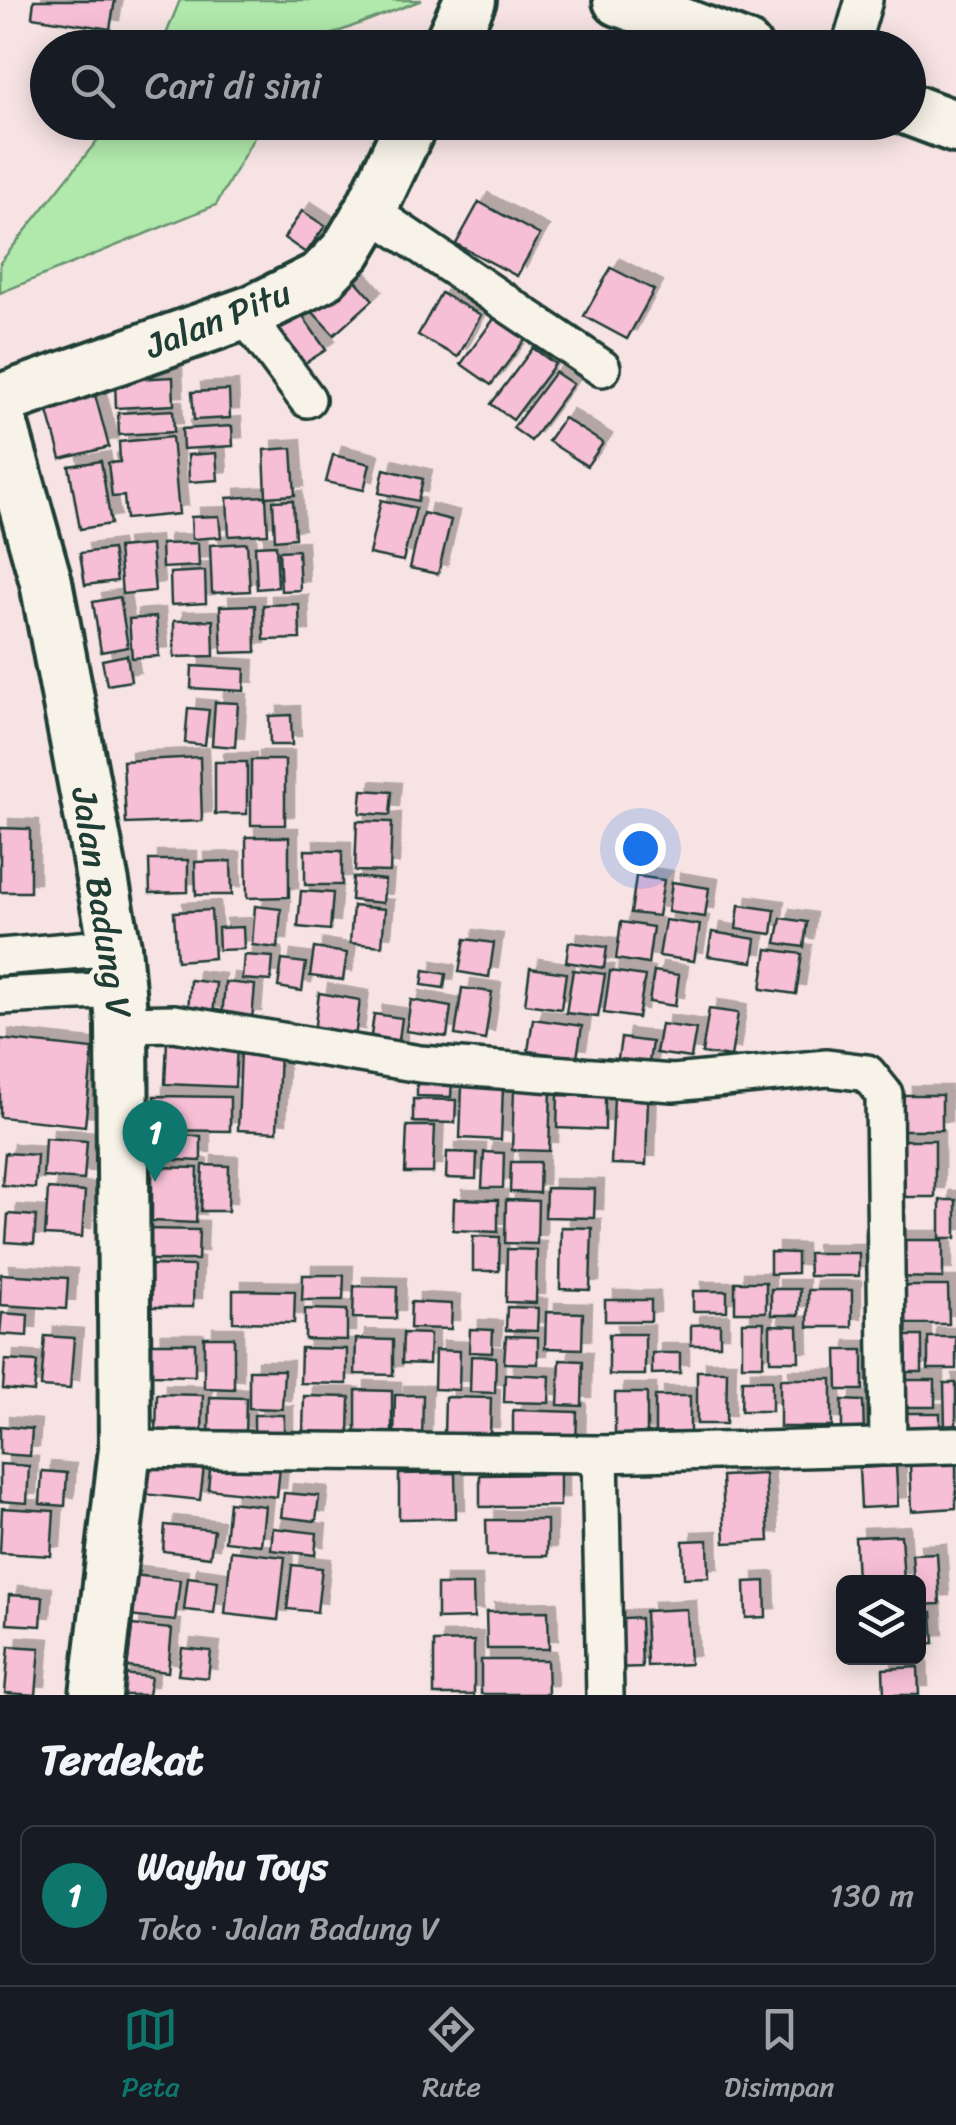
<!DOCTYPE html>
<html lang="id">
<meta charset="utf-8">
<style>
:root{--surface:#171b24;--page:#20242c;--text:#f1f3f6;--muted:#9ea1a6;--line:#363941;--accent:#0f766e}
body{margin:0;font-family:Sriracha,sans-serif;background:var(--page);color:var(--text)}
.controls{position:absolute;right:30px;bottom:30px;display:grid;overflow:hidden;border-radius:15px;box-shadow:0 5px 25px #0003}
.controls button{width:90px;height:90px;display:grid;place-items:center;padding:0;border:0;border-bottom:2px solid var(--line);background:var(--surface);color:var(--text);font:50px sans-serif}
.you{position:absolute;left:640px;top:848px;width:35px;height:35px;margin:-25px;border:8px solid #fff;border-radius:50%;background:#1a73e8;box-shadow:0 0 0 15px #1a73e833}
.badge{display:grid;place-items:center;width:65px;height:65px;border-radius:50%;background:var(--accent);color:#fff;font-size:32px;font-weight:700}
.pin{position:absolute;translate:-50% -82px;filter:drop-shadow(0 2px 5px #0008)}
.pin::after{content:'';position:absolute;top:52px;width:35px;height:30px;background:inherit;clip-path:polygon(0 0,100% 0,50% 100%)}
.list{margin:0;padding:0;list-style:none}
h2{display:flex;justify-content:space-between;align-items:center;height:130px;margin:0;padding:0 40px;font-size:42px}
h2 small{font-size:32px;font-weight:400;color:var(--muted)}
.list li{display:grid;grid-template-columns:65px 1fr auto;gap:30px;align-items:center;box-sizing:border-box;height:140px;margin:0 20px 20px;padding:0 20px;border:2px solid var(--line);border-radius:15px}
.list b{display:block;font-size:38px;white-space:nowrap}
.list p{margin:0;font-size:32px;white-space:nowrap;color:var(--muted)}
.list em{font-size:32px;font-style:normal;color:var(--muted)}
.icon{flex:none;width:55px;height:55px;fill:none;stroke:currentColor;stroke-width:2;stroke-linecap:round;stroke-linejoin:round}
.map{position:relative;flex:none;width:956px;height:1695px;overflow:hidden}
.search{position:absolute;background:var(--surface);box-shadow:0 5px 25px #0003;left:30px;right:30px;top:30px;height:110px;display:flex;align-items:center;gap:25px;box-sizing:border-box;padding:0 35px;border-radius:55px;color:var(--muted);font-size:38px}
.sheet{height:290px;background:var(--surface)}
nav{display:flex;justify-content:space-around;align-items:center;box-sizing:border-box;height:140px;border-top:2px solid var(--line);background:var(--surface);font-size:28px;color:var(--muted)}
nav a{display:grid;justify-items:center;gap:5px}
nav .on{color:var(--accent)}
.map>svg:first-child{display:block}
</style>
<div class="map">
<svg width="956" height="1695" viewBox="0 0 956 1695">
<defs>
<filter id="shadow"><feDropShadow dx="9" dy="-9" stdDeviation="0" flood-color="#0004"/></filter>
</defs>
<rect width="100%" height="100%" fill="#f7e3e3"/>
<filter id="ink" filterUnits="userSpaceOnUse"><feTurbulence type="fractalNoise" baseFrequency=".01" numOctaves="2"/><feDisplacementMap in="SourceGraphic" scale="20" xChannelSelector="R" yChannelSelector="G"/><feConvolveMatrix kernelMatrix="1 2 1 2 8 2 1 2 1" color-interpolation-filters="sRGB"/></filter>
<g filter="url(#ink)">
<!-- green -->
<g fill="#b1e9ac" stroke="#689370" stroke-width="2.5">
<path d="M180,0H422L306,44L304,47H161Z"/>
<path d="M111,123H262L216,205L0,293V263Z"/>
</g>
<!-- building -->
<g fill="#f7bfd6" stroke="#1f3d34" stroke-width="2.5" filter="url(#shadow)">
<path d="M34,0H115L110,29L32,17Z"/>
<path d="M479,202L540,235L517,276L456,244Z"/>
<path d="M302,211L325,226L306,253L284,238Z"/>
<path d="M611,268L654,290L627,339L584,316Z"/>
<path d="M350,274L373,300L334,335L311,310Z"/>
<path d="M441,293L481,315L458,357L418,335Z"/>
<path d="M299,311L326,350L294,370L268,332Z"/>
<path d="M499,312L529,334L491,385L461,364Z"/>
<path d="M533,348L555,364L513,420L491,404Z"/>
<path d="M555,372L573,384L531,441L513,428Z"/>
<path d="M173,377L174,405L116,408L115,380Z"/>
<path d="M229,390L230,418L194,420L192,392Z"/>
<path d="M94,391L109,447L61,459L46,404Z"/>
<path d="M173,410L174,432L119,435L118,413Z"/>
<path d="M564,418L603,443L587,466L548,441Z"/>
<path d="M232,426L233,446L183,449L182,429Z"/>
<path d="M172,437L179,514L126,519L124,496L112,497L108,463L120,462L119,442Z"/>
<path d="M292,448L295,495L266,497L264,450Z"/>
<path d="M216,453L218,480L189,482L188,455Z"/>
<path d="M333,455L370,464L364,490L326,482Z"/>
<path d="M101,461L111,524L80,529L69,466Z"/>
<path d="M384,469L423,479L418,501L379,493Z"/>
<path d="M266,496L268,534L229,536L227,498Z"/>
<path d="M293,500L295,538L275,540L273,501Z"/>
<path d="M381,500L416,508L403,561L369,554Z"/>
<path d="M423,513L451,520L438,574L410,568Z"/>
<path d="M219,516L221,537L192,539L191,517Z"/>
<path d="M198,543L199,566L162,568L161,544Z"/>
<path d="M247,543L250,591L212,593L210,545Z"/>
<path d="M151,545L155,591L122,594L118,548Z"/>
<path d="M276,545L278,587L257,589L255,546Z"/>
<path d="M112,549L117,581L85,585L80,553Z"/>
<path d="M298,550L300,590L281,591L279,551Z"/>
<path d="M205,571L206,603L171,605L170,573Z"/>
<path d="M120,597L128,647L101,652L93,602Z"/>
<path d="M299,604L300,639L264,640L263,605Z"/>
<path d="M255,605L256,652L222,653L220,606Z"/>
<path d="M156,617L159,656L132,658L129,619Z"/>
<path d="M213,620L214,656L174,657V621Z"/>
<path d="M127,655L131,681L107,685L102,660Z"/>
<path d="M192,666L245,669L244,691L191,688Z"/>
<path d="M215,702L238,703L235,747L212,745Z"/>
<path d="M188,708L209,710L205,745L185,743Z"/>
<path d="M291,715L292,745H270L269,716Z"/>
<path d="M200,757L202,821L126,824L123,761Z"/>
<rect x="251" y="760" width="34" height="65"/>
<rect x="215" y="762" width="32" height="52"/>
<path d="M362,790L392,792L390,815L360,813Z"/>
<path d="M357,821L392,822L390,872L355,871Z"/>
<path d="M0,828L30,829V892H0Z"/>
<path d="M246,837H289V897L247,898Z"/>
<path d="M305,850L342,851V885H305Z"/>
<path d="M149,860H188V892L150,893Z"/>
<path d="M231,861L232,895H196L195,862Z"/>
<path d="M636,876L664,880L658,916L631,913Z"/>
<path d="M353,877L385,880L383,903L351,900Z"/>
<path d="M672,882L709,888L705,917L668,912Z"/>
<path d="M301,891L333,893L330,930L298,927Z"/>
<path d="M739,905L775,910L772,934L736,929Z"/>
<path d="M255,906L281,909L278,948L252,945Z"/>
<path d="M353,906L385,909L382,946L350,943Z"/>
<path d="M211,910L214,958L177,961L174,912Z"/>
<path d="M781,918L807,922L804,947L776,943Z"/>
<path d="M665,920L700,925L694,961L659,956Z"/>
<path d="M621,922L653,927L648,964L616,959Z"/>
<path d="M243,927L244,949L219,950L218,928Z"/>
<path d="M712,932L756,939L753,962L708,956Z"/>
<path d="M465,939L494,943L489,977L459,972Z"/>
<path d="M569,942L607,947L604,968L566,962Z"/>
<path d="M314,948L347,953L343,980L310,976Z"/>
<path d="M767,949L802,954L796,994L761,989Z"/>
<path d="M244,955L273,957L271,981L242,979Z"/>
<path d="M282,960L306,963L302,991L278,987Z"/>
<path d="M530,968L566,973L561,1009L525,1004Z"/>
<path d="M424,970L446,974L444,988L422,985Z"/>
<path d="M573,970L605,974L598,1017L566,1013Z"/>
<path d="M610,971L645,976L638,1018L604,1013Z"/>
<path d="M654,971L679,975L675,1006L649,1002Z"/>
<path d="M190,980L216,983L213,1016L188,1014Z"/>
<path d="M225,982L255,985L252,1020L222,1018Z"/>
<path d="M462,988L492,992L485,1040L455,1035Z"/>
<path d="M319,993L360,1000L355,1038L314,1032Z"/>
<path d="M411,1000L451,1007L447,1037L406,1031Z"/>
<path d="M709,1009L738,1013L731,1057L702,1053Z"/>
<path d="M374,1014L402,1018L397,1054L369,1050Z"/>
<path d="M533,1019L582,1026L577,1058L528,1051Z"/>
<path d="M661,1024L696,1029L691,1058L656,1053Z"/>
<path d="M621,1038L652,1042L647,1076L616,1072Z"/>
<path d="M0,1039L93,1049L85,1126L0,1117Z"/>
<path d="M167,1041L237,1044L235,1087L165,1084Z"/>
<path d="M241,1048L280,1050L277,1132L238,1130Z"/>
<path d="M417,1079L452,1080L451,1097L417,1096Z"/>
<path d="M462,1086L503,1087L501,1140L460,1138Z"/>
<path d="M514,1088L551,1089L549,1151L512,1150Z"/>
<path d="M558,1095L605,1097V1130L557,1128Z"/>
<rect x="903" y="1095" width="39" height="35"/>
<path d="M154,1096L230,1097V1131L154,1130Z"/>
<path d="M614,1097L648,1098L646,1165L611,1164Z"/>
<path d="M413,1099L456,1100L455,1123L413,1122Z"/>
<path d="M407,1126H435L433,1173H405Z"/>
<path d="M155,1135L201,1136V1161L154,1159Z"/>
<path d="M45,1138L87,1141L84,1180L43,1177Z"/>
<rect x="898" y="1140" width="37" height="57"/>
<path d="M447,1152L477,1153L476,1179L446,1178Z"/>
<path d="M484,1152L504,1153L503,1188H482Z"/>
<path d="M5,1153L37,1155L35,1188L2,1185Z"/>
<path d="M511,1162H540L539,1193L510,1192Z"/>
<path d="M203,1165L229,1166L228,1211H201Z"/>
<path d="M152,1167L198,1168L196,1223L152,1221Z"/>
<path d="M546,1188L595,1189L594,1218L545,1217Z"/>
<path d="M48,1189L85,1192L82,1237L45,1235Z"/>
<path d="M454,1199L498,1200V1232L453,1230Z"/>
<path d="M506,1200L538,1201L537,1244L505,1243Z"/>
<rect x="940" y="1200" width="16" height="38"/>
<path d="M8,1214L36,1216L34,1244L6,1242Z"/>
<path d="M561,1227L592,1228L590,1290L560,1289Z"/>
<path d="M145,1229L199,1230L198,1260H144Z"/>
<path d="M473,1236L500,1237L499,1271H473Z"/>
<path d="M887,1240H943V1278L887,1277Z"/>
<path d="M507,1249L537,1250L536,1303L506,1302Z"/>
<path d="M770,1252L797,1253V1273L770,1274Z"/>
<path d="M808,1253H859V1276H809Z"/>
<path d="M148,1265L194,1266L193,1307H147Z"/>
<path d="M1,1274L68,1278L66,1309L0,1305Z"/>
<path d="M303,1275H344L343,1300H302Z"/>
<rect x="735" y="1282" width="31" height="30"/>
<path d="M354,1286L397,1287L396,1319L353,1318Z"/>
<path d="M894,1286H948L949,1324H893Z"/>
<path d="M771,1289H800L799,1315H771Z"/>
<path d="M233,1290L295,1291L294,1323L233,1322Z"/>
<rect x="808" y="1290" width="44" height="37"/>
<rect x="693" y="1291" width="34" height="20"/>
<rect x="605" y="1300" width="46" height="21"/>
<path d="M411,1302L452,1304L451,1329L410,1328Z"/>
<path d="M507,1307L538,1308L537,1331L506,1330Z"/>
<path d="M305,1309L347,1310V1340L305,1339Z"/>
<path d="M546,1312L583,1313L582,1349L545,1348Z"/>
<path d="M2,1313L28,1315L27,1336L0,1334Z"/>
<path d="M742,1322H764L763,1365H742Z"/>
<path d="M720,1324V1345H691V1325Z"/>
<path d="M770,1325L798,1326L799,1361H770Z"/>
<path d="M470,1329L493,1330L492,1353L469,1352Z"/>
<path d="M403,1333L430,1334L429,1364L402,1363Z"/>
<rect x="609" y="1334" width="36" height="41"/>
<path d="M45,1336L74,1338L70,1389L41,1387Z"/>
<path d="M506,1336L538,1337V1364L504,1363Z"/>
<rect x="890" y="1336" width="32" height="36"/>
<path d="M204,1337H234V1389L204,1388Z"/>
<rect x="928" y="1337" width="28" height="32"/>
<path d="M356,1339L393,1340V1375L355,1374Z"/>
<path d="M152,1343H195V1376L152,1375Z"/>
<path d="M301,1348L347,1349V1384L300,1383Z"/>
<path d="M435,1350L460,1351L459,1390L434,1389Z"/>
<path d="M837,1350H863V1390H838Z"/>
<path d="M652,1353H680V1373L652,1374Z"/>
<path d="M471,1356L496,1357L495,1393L470,1392Z"/>
<path d="M5,1360L37,1362L34,1392L3,1389Z"/>
<path d="M560,1360L583,1361L582,1406L558,1405Z"/>
<path d="M249,1370H284L282,1409L249,1408Z"/>
<path d="M697,1371H727L726,1424H697Z"/>
<path d="M505,1374L550,1376L549,1403L504,1402Z"/>
<rect x="780" y="1379" width="52" height="48"/>
<path d="M742,1380H772V1411H741Z"/>
<rect x="896" y="1380" width="39" height="27"/>
<path d="M944,1383H956V1429H945Z"/>
<path d="M356,1390L392,1391V1445H356Z"/>
<rect x="615" y="1393" width="32" height="45"/>
<path d="M157,1394L203,1395L202,1436H156Z"/>
<path d="M395,1395H423L422,1443L394,1442Z"/>
<path d="M304,1396L350,1397L349,1435H303Z"/>
<path d="M655,1396H690V1432L655,1433Z"/>
<path d="M210,1397L246,1398L245,1436H209Z"/>
<path d="M445,1397L491,1398L490,1436L444,1435Z"/>
<path d="M842,1400L863,1401L864,1435H842Z"/>
<path d="M513,1410L577,1412L576,1446L513,1444Z"/>
<rect x="898" y="1413" width="42" height="21"/>
<path d="M254,1415H284V1440L254,1439Z"/>
<path d="M0,1426L32,1429L30,1456L0,1454Z"/>
<path d="M138,1459L204,1467L200,1500L134,1493Z"/>
<path d="M211,1460L280,1467L277,1497L208,1489Z"/>
<path d="M956,1462V1508L912,1511L910,1464Z"/>
<path d="M0,1464L29,1466L27,1503L0,1501Z"/>
<path d="M896,1466L898,1506L861,1508L859,1468Z"/>
<path d="M42,1471L67,1473L65,1506L40,1504Z"/>
<path d="M455,1473L456,1518L399,1519V1474Z"/>
<path d="M560,1474V1506L480,1507V1475Z"/>
<path d="M765,1474L769,1541L725,1543L722,1476Z"/>
<path d="M284,1493L319,1496L316,1521L281,1517Z"/>
<path d="M229,1502L265,1506L261,1545L225,1541Z"/>
<path d="M2,1508L54,1511L51,1556L0,1553Z"/>
<path d="M486,1520H547V1556H487Z"/>
<path d="M165,1525L214,1530L210,1557L163,1551Z"/>
<path d="M273,1528L317,1533L315,1555L271,1550Z"/>
<path d="M901,1535L904,1582H857L855,1537Z"/>
<path d="M708,1540L709,1577L684,1578L683,1541Z"/>
<path d="M231,1551L285,1557L278,1620L225,1614Z"/>
<path d="M937,1553L940,1604L918,1605V1582H914L912,1554Z"/>
<path d="M292,1565L322,1568L317,1612L287,1609Z"/>
<path d="M132,1575L180,1580L175,1621L128,1616Z"/>
<path d="M188,1577L218,1581L214,1613L184,1610Z"/>
<path d="M765,1581L766,1617L746,1618L745,1582Z"/>
<path d="M437,1585H473L474,1618L437,1619Z"/>
<path d="M9,1595L43,1597L41,1626L7,1624Z"/>
<path d="M687,1609L690,1664L647,1666L645,1611Z"/>
<path d="M548,1611L549,1649H487L486,1612Z"/>
<path d="M918,1612H932L934,1643L918,1644Z"/>
<path d="M640,1618L642,1667L613,1668L610,1620Z"/>
<path d="M132,1625L172,1629L168,1672L127,1667Z"/>
<path d="M474,1641V1695H434V1642Z"/>
<path d="M9,1646L40,1648L36,1695L5,1693Z"/>
<path d="M182,1648L211,1651L208,1678L178,1675Z"/>
<path d="M481,1660H547L548,1694H481Z"/>
<path d="M918,1667L919,1695H884L883,1669Z"/>
<path d="M122,1674L151,1677L148,1695H120Z"/>
</g>
<g fill="none" stroke-linecap="round" stroke-linejoin="round">
<defs>
<g id="street">
<path d="M850,48L864,0"/>
<path d="M370,211L602,368"/>
<path d="M244,314L307,399"/>
<path d="M0,957L115,947"/>
<path d="M0,996L119,990"/>
<path d="M122,1024L174,1023L420,1064L673,1083L827,1068L867,1073L884,1094L888,1447"/>
<path d="M125,1449L600,1454L956,1445"/>
<path d="M600,1454L605,1695"/>
</g>
<g id="secondary">
<path d="M619,0L746,48"/>
<path d="M448,48L470,0"/>
<path d="M908,109L956,127"/>
<path d="M0,400L255,310L321,277L347,250L370,211L412,122"/>
<path d="M0,418L46,582L115,947L122,1024L125,1449L96,1695"/>
</g>
</defs>
<!-- street casing -->
<use href="#street" stroke="#1f3d34" stroke-width="42"/>
<!-- secondary casing -->
<use href="#secondary" stroke="#1f3d34" stroke-width="58"/>
<!-- street -->
<use href="#street" stroke="#f7f3e8" stroke-width="35"/>
<!-- secondary -->
<use href="#secondary" stroke="#f7f3e8" stroke-width="50"/>
</g>
</g>
<g text-anchor="middle" stroke-width="10" stroke-linejoin="round" paint-order="stroke">
<!-- street labels -->
<g font-size="35" fill="#1f3d34" stroke="#f7f3e8">
<text transform="translate(218 319) rotate(-22)" y="12">Jalan Pitu</text>
<text transform="translate(102 903) rotate(81)" y="12">Jalan Badung V</text>
</g>
</g>
</svg>
<div class="controls">
<button><svg class="icon" aria-label="layers" viewBox="0 0 24 24"><path d="M12 4l9 5-9 5-9-5zM3 14l9 5 9-5"/></svg></button>
</div>
<div class="you"></div>
<div class="pin badge" style="left:155px;top:1182px">1</div>
<div class="search"><svg class="icon" aria-label="search" viewBox="0 0 24 24"><circle cx="10" cy="10" r="6"/><path d="M15 15l6 6"/></svg>Cari di sini</div>
</div>
<section class="sheet">
<h2>Terdekat<small></small></h2>
<ul class="list">
<li><span class="badge">1</span><div><b>Wayhu Toys</b><p>Toko · Jalan Badung V</p></div><em>130 m</em></li>
</ul>
</section>
<nav>
<a class="on"><svg class="icon" aria-label="map" viewBox="0 0 24 24"><path d="M3 6l6-2 6 2 6-2v14l-6 2-6-2-6 2zM9 4v14M15 6v14"/></svg>Peta</a>
<a><svg class="icon" aria-label="directions" viewBox="0 0 24 24"><path d="M12 3l9 9-9 9-9-9zM9 14v-3h6M13 9l2 2-2 2"/></svg>Rute</a>
<a><svg class="icon" aria-label="saved" viewBox="0 0 24 24"><path d="M7 4h10v16l-5-4-5 4z"/></svg>Disimpan</a>
</nav>
